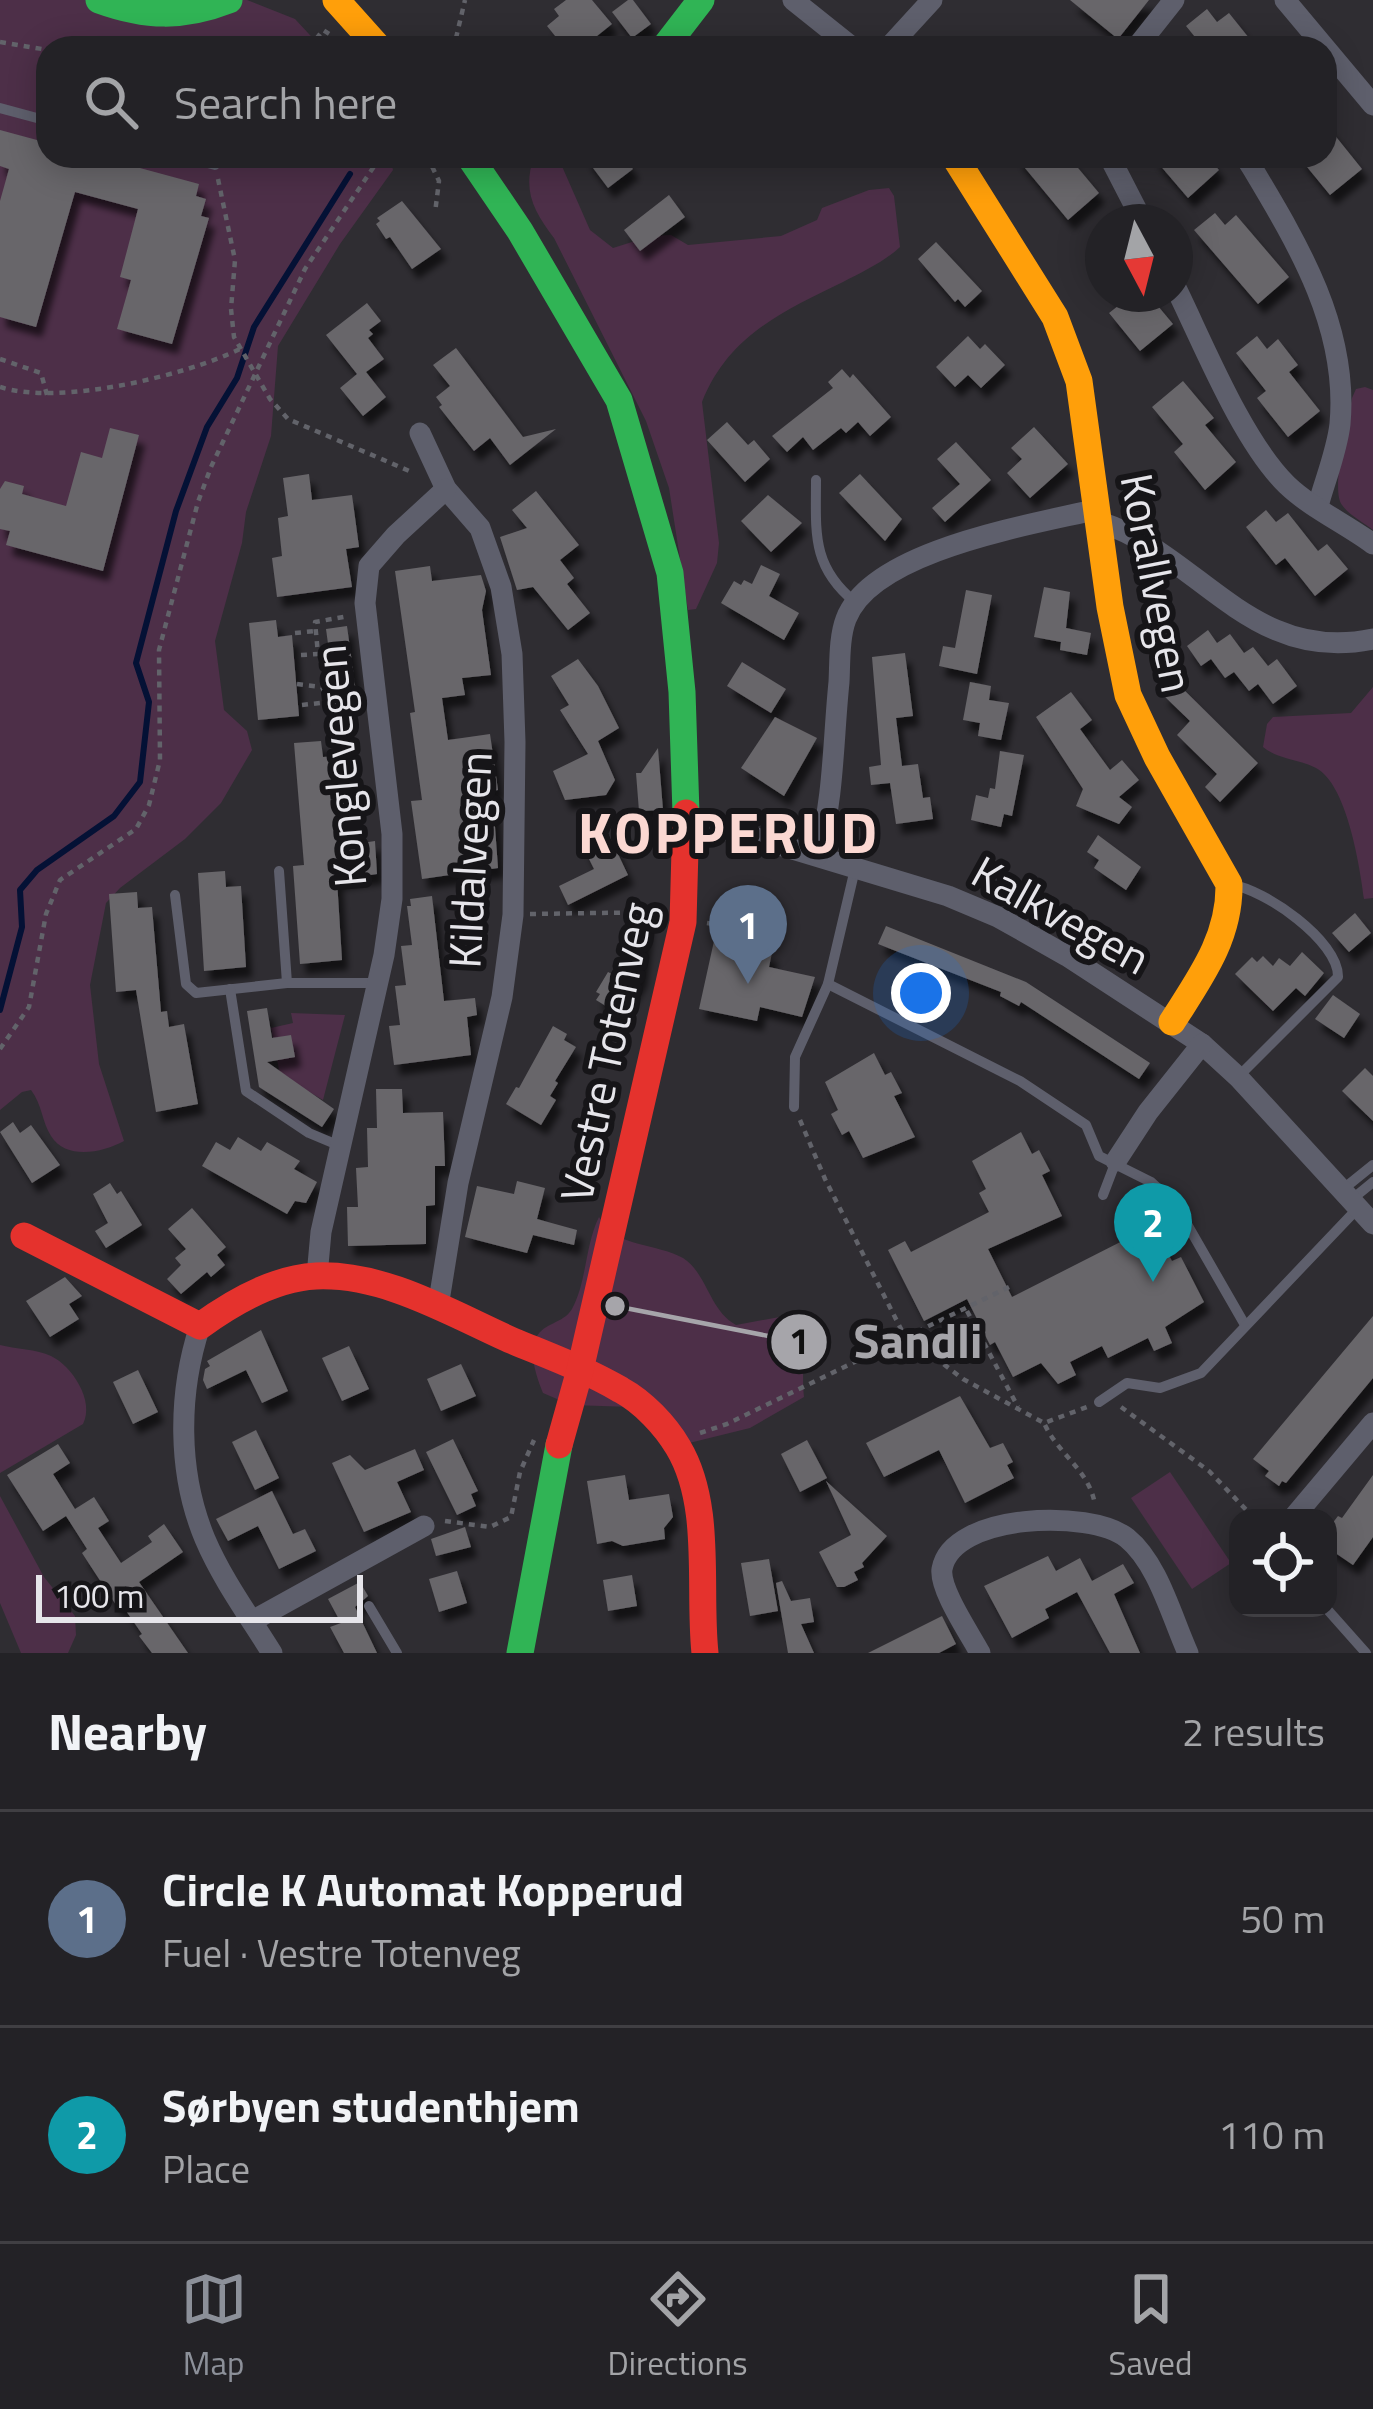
<!DOCTYPE html>
<meta charset="utf-8">
<style>
:root{--surface:#232226;--page:#2b2a2e;--text:#f1f3f6;--muted:#a3a4a7;--line:#403f43;--accent:#8c9099}
body{margin:0;font-family:"Titillium Web",sans-serif;background:var(--page);color:var(--text)}
.controls{position:absolute;right:36px;bottom:36px;display:grid;overflow:hidden;border-radius:24px;box-shadow:0 6px 30px #0003}
.controls button{width:108px;height:108px;display:grid;place-items:center;padding:0;border:0;border-bottom:3px solid var(--line);background:var(--surface);color:var(--text);font:60px sans-serif}
.compass{position:absolute;left:1085px;top:204px;width:108px;height:108px;border-radius:50%;background:var(--surface);box-shadow:0 6px 30px #0003;rotate:173deg}
.scale{position:absolute;left:36px;bottom:30px;width:327px;box-sizing:border-box;padding-left:12px;border:6px solid #e6e5ea;border-top:0;font-size:33px;line-height:42px;white-space:nowrap;color:#e6e5ea;-webkit-text-stroke:9px #161518;paint-order:stroke}
.you{position:absolute;left:921px;top:993px;width:42px;height:42px;margin:-30px;border:9px solid #fff;border-radius:50%;background:#1a73e8;box-shadow:0 0 0 18px #1a73e833}
.badge{display:grid;place-items:center;width:78px;height:78px;border-radius:50%;background:var(--accent);color:#fff;font-size:39px;font-weight:700}
.pin{position:absolute;translate:-50% -99px;filter:drop-shadow(0 3px 6px #0008)}
.pin::after{content:'';position:absolute;top:63px;width:42px;height:36px;background:inherit;clip-path:polygon(0 0,100% 0,50% 100%)}
.list{margin:0;padding:0;list-style:none}
h2{display:flex;justify-content:space-between;align-items:center;height:156px;margin:0;padding:0 48px;font-size:51px}
h2 small{font-size:39px;font-weight:400;color:var(--muted)}
.list li{display:grid;grid-template-columns:78px 1fr auto;gap:36px;align-items:center;box-sizing:border-box;height:216px;padding:0 48px;border-top:3px solid var(--line)}
.list b{display:block;font-size:45px;white-space:nowrap}
.list p{margin:0;font-size:39px;white-space:nowrap;color:var(--muted)}
.list em{font-size:39px;font-style:normal;color:var(--muted)}
.icon{flex:none;width:66px;height:66px;fill:none;stroke:currentColor;stroke-width:2;stroke-linecap:round;stroke-linejoin:round}
.map{position:relative;flex:none;width:1373px;height:1653px;overflow:hidden}
.search{position:absolute;background:var(--surface);box-shadow:0 6px 30px #0003;left:36px;right:36px;top:36px;height:132px;display:flex;align-items:center;gap:30px;box-sizing:border-box;padding:0 42px;border-radius:36px;color:var(--muted);font-size:45px}
.sheet{height:588px;background:var(--surface)}
nav{display:flex;justify-content:space-around;align-items:center;box-sizing:border-box;height:168px;border-top:3px solid var(--line);background:var(--surface);font-size:33px;color:var(--muted)}
nav a{display:grid;justify-items:center;gap:6px}
nav .on{color:var(--accent)}
.map>svg:first-child{display:block}
</style>
<div class="map">
<svg width="1373" height="1653" viewBox="0 0 1373 1653">
<defs>
<filter id="shadow"><feDropShadow dx="6" dy="10" stdDeviation="3" flood-color="#0009"/></filter>
</defs>
<rect width="100%" height="100%" fill="#2f2d32"/>
<!-- green -->
<g fill="#4d2f48">
<path d="M0,0H247L295,19L322,48H48V156H390L393,170L340,244L278,346L271,436L246,512L242,543L215,641L224,710L247,731L252,750L221,803L185,839L120,888L106,903L90,985L99,1064L124,1141C102,1153 66,1160 51,1136C42,1122 42,1104 31,1090L22,1092L0,1110Z"/>
<path d="M534,157H554L561,164L590,230L613,248L651,236L671,235L688,245L781,236L817,220L822,208L869,190L889,188L894,196L900,247C884,262 862,272 843,282C783,311 728,336 702,402L719,543L717,563L696,609L688,610L669,488L646,421L554,238C534,212 522,190 534,157Z"/>
<path d="M1365,387L1373,390V530C1364,523 1349,515 1342,505C1330,489 1349,420 1352,398L1356,389Z"/>
<path d="M1373,687V898L1364,899C1360,867 1347,784 1316,768C1299,759 1279,760 1263,747L1267,724L1273,717L1351,713Z"/>
<path d="M291,1013L345,1015L323,1100L280,1075L271,1028L293,1023Z"/>
<path d="M599,1217C615,1248 657,1243 683,1258C707,1273 709,1310 736,1325L785,1316C812,1343 800,1362 804,1397L750,1428L673,1447L632,1407L571,1405L543,1393C537,1378 528,1353 536,1338C544,1322 563,1324 572,1309C587,1281 585,1245 599,1217Z"/>
<path d="M0,1345C15,1349 37,1349 51,1356C72,1366 95,1401 83,1424L0,1473Z"/>
<path d="M1170,1472L1231,1563L1192,1589L1131,1498Z"/>
<path d="M0,1496L44,1577L75,1616L76,1635L68,1653H21L0,1603Z"/>
</g>
<g fill="none" stroke-linecap="round" stroke-linejoin="round">
<!-- stream -->
<path stroke="#041135" stroke-width="6" d="M0,1010L22,927L20,890L37,870L114,816L140,782L149,702L136,663L176,511L207,427L237,378L254,327L350,174"/>
</g>
<!-- building -->
<g fill="#68666a" filter="url(#shadow)">
<path d="M566,0H592L612,24L582,48H572L565,39L560,42L547,26L559,16L554,9Z"/>
<path d="M628,0H633L651,24L632,38L612,12Z"/>
<path d="M1070,0H1149L1118,39Z"/>
<path d="M1207,9L1217,22L1229,13L1257,48H1204L1186,26Z"/>
<path d="M1325,123L1362,169L1330,195L1298,156H1325Z"/>
<path d="M0,130L48,143V156H84L102,161L103,158L199,184L196,196L206,199L201,216L209,218L172,344L117,329L131,280L120,277L138,209L75,192L36,327L0,317V201L9,169L0,166Z"/>
<path d="M584,156H623L633,169L608,188Z"/>
<path d="M1015,156H1068L1099,193L1068,220Z"/>
<path d="M1152,156H1207L1219,170L1188,198Z"/>
<path d="M669,195L685,217L640,251L624,230Z"/>
<path d="M402,201L441,249L412,269L390,237L386,239L376,224L380,221L377,218Z"/>
<path d="M1215,213L1225,225L1236,215L1289,277L1258,304L1194,230Z"/>
<path d="M936,242L982,291L965,307L958,299L955,302L918,259Z"/>
<path d="M1108,294H1148L1173,324L1140,351L1109,313L1118,306Z"/>
<path d="M367,303L381,321L369,330L373,334L368,338L384,359L366,372L386,397L363,416L340,388L357,374L326,335Z"/>
<path d="M968,336L980,349L985,344L1005,365L981,388L968,375L955,387L936,367Z"/>
<path d="M1257,336L1267,349L1278,339L1298,365L1289,372L1320,411L1288,437L1257,398L1266,391L1236,353Z"/>
<path d="M456,348L523,437L556,429L510,465L490,438L474,451L439,407L442,405L436,397L450,386L433,365Z"/>
<path d="M842,369L850,378L853,374L891,417L870,436L858,422L846,433L841,428L813,450L803,437L787,452L772,436L833,388L828,382Z"/>
<path d="M1183,381L1214,418L1205,425L1236,462L1205,490L1174,452L1183,444L1152,407Z"/>
<path d="M727,422L748,445L754,440L770,459L745,482L707,440Z"/>
<path d="M1034,427L1068,464L1030,498L1007,473L1022,459L1011,448Z"/>
<path d="M110,428L139,435L103,571L6,545L10,531L0,529V489L5,481L24,486L22,494L66,506L81,452L102,458Z"/>
<path d="M956,442L991,480L945,522L932,508L960,484L937,459Z"/>
<path d="M309,474L312,500L352,495L359,547L346,549L352,587L277,597L272,558L282,556L278,518L288,516L283,478Z"/>
<path d="M860,474L902,519L885,541L839,493Z"/>
<path d="M536,491L579,545L560,560L574,578L567,584L590,613L568,630L533,587L517,590L500,537L527,528L512,510Z"/>
<path d="M768,495L802,523L771,552L741,521Z"/>
<path d="M1266,510L1276,522L1288,513L1318,551L1327,544L1348,569L1315,596L1285,558L1276,565L1246,527Z"/>
<path d="M761,565L780,574L769,596L799,613L784,640L721,603L734,581L741,585L744,580L752,584Z"/>
<path d="M430,566L432,581L481,575L486,591L482,610L491,675L462,678L465,695L442,698L448,740L490,734L498,790L482,792L494,813L498,868L422,879L411,801L422,800L410,713L415,712L395,571Z"/>
<path d="M1044,587L1070,592L1066,628L1091,633L1087,655L1060,650L1061,642L1034,637Z"/>
<path d="M966,590L992,595L977,674L939,666L943,646L955,648Z"/>
<path d="M276,620L278,637L292,635L299,716L258,720L249,623Z"/>
<path d="M347,626L356,692L335,695L326,629Z"/>
<path d="M1208,630L1217,643L1230,634L1244,653L1253,647L1268,666L1277,659L1297,686L1273,704L1258,684L1249,691L1234,672L1225,678L1211,659L1201,666L1187,646Z"/>
<path d="M905,653L913,716L896,718L902,766L918,764L923,798L930,797L933,819L896,824L890,783L871,785L869,767L881,765L872,657Z"/>
<path d="M578,659L598,686L619,728L598,741L615,780L606,795L565,800L553,771L588,754L560,710L569,705L551,676Z"/>
<path d="M742,662L786,689L771,713L727,686Z"/>
<path d="M1175,681L1258,763L1220,802L1205,787L1217,774L1177,735L1190,721L1162,694Z"/>
<path d="M970,682L991,686L989,700L1009,703L1001,740L978,736L980,723L963,720Z"/>
<path d="M1071,692L1092,720L1080,729L1110,770L1122,760L1139,780L1119,797L1132,807L1119,824L1076,806L1083,789L1036,717Z"/>
<path d="M775,717L817,738L784,796L741,768Z"/>
<path d="M321,741L323,757L338,756L349,845L375,841L377,874L337,880L342,960L300,964L293,866L304,865L294,743Z"/>
<path d="M658,748L663,810L639,811L636,773H641Z"/>
<path d="M1000,751L1024,755L1012,816L1004,814L1001,827L971,820L976,795L988,798L990,788L995,789Z"/>
<path d="M609,835L628,875L568,905L559,886L594,869L583,847Z"/>
<path d="M1098,835L1141,867L1126,890L1094,868L1099,860L1087,852Z"/>
<path d="M225,871L226,887L241,886L246,967L204,971L198,873Z"/>
<path d="M137,892L138,908L152,907L161,1012L167,1011L169,1027L184,1024L198,1104L156,1112L136,990L116,992L109,894Z"/>
<path d="M432,896L444,1001L475,998L477,1015L467,1017L471,1055L394,1065L389,1026L400,1025L395,986L406,985L401,946L412,945L407,906H411L410,899Z"/>
<path d="M1355,913L1371,933L1349,952L1332,933Z"/>
<path d="M649,916L641,977L619,1014L596,1000L600,994L596,992L608,972L612,974Z"/>
<path d="M886,926L1026,982L1150,1063L1139,1079L1021,1002L1019,1006L1000,996L1001,992L878,944Z"/>
<path d="M714,941L772,953L769,967L815,977L802,1017L760,1007L757,1021L699,1009Z"/>
<path d="M1302,952L1324,973L1305,996L1296,988L1273,1011L1235,974L1252,957L1257,962L1263,956L1273,966L1279,958L1290,966Z"/>
<path d="M1333,995L1360,1014L1344,1038L1315,1019Z"/>
<path d="M267,1008L272,1038L291,1035L295,1057L267,1062L334,1109L322,1127L259,1087L247,1011Z"/>
<path d="M553,1026L567,1034L564,1040L576,1047L555,1081L558,1083L550,1096L556,1100L541,1125L506,1104L516,1087L519,1088Z"/>
<path d="M874,1053L885,1075L891,1072L902,1093L894,1096L915,1137L863,1158L849,1131L842,1135L831,1114L838,1110L825,1082Z"/>
<path d="M1365,1068L1373,1076V1121L1342,1091Z"/>
<path d="M376,1089H402L403,1113L443,1112L445,1166H435V1205L426,1206V1244L348,1246L347,1207H358L356,1168L368,1167L367,1128H377Z"/>
<path d="M13,1122L20,1133L31,1125L60,1165L32,1183L0,1132Z"/>
<path d="M1021,1132L1032,1154L1039,1150L1050,1171L1042,1175L1062,1216L988,1249L1012,1297L1144,1230L1155,1250L1164,1246L1172,1261L1181,1257L1204,1302L1165,1327L1172,1343L1154,1351L1148,1338L1108,1358L1102,1346L1070,1362L1076,1375L1058,1384L1041,1363L1013,1377L995,1342L990,1345L967,1299L924,1321L888,1250L905,1241L911,1252L989,1212L979,1193L986,1189L972,1161Z"/>
<path d="M238,1137L261,1151L267,1142L300,1161L294,1169L317,1182L306,1203L295,1201L287,1214L202,1166L216,1142L230,1150Z"/>
<path d="M517,1181L545,1188L537,1219L577,1230L574,1245L533,1235L527,1253L465,1237L477,1186L514,1194Z"/>
<path d="M110,1183L117,1194L121,1191L142,1225L106,1248L95,1231L108,1223L93,1194Z"/>
<path d="M192,1208L226,1247L217,1255L225,1265L211,1277L207,1272L181,1294L167,1279L181,1265L175,1258L186,1249L168,1229Z"/>
<path d="M65,1277L82,1296L69,1304L79,1319L50,1337L26,1301Z"/>
<path d="M1373,1316V1378L1286,1483L1282,1481L1279,1486L1265,1476L1269,1471L1253,1459Z"/>
<path d="M261,1330L288,1391L262,1403L246,1370L207,1389L203,1380L205,1369L210,1366L207,1361Z"/>
<path d="M349,1346L369,1389L342,1401L322,1358Z"/>
<path d="M461,1364L476,1396L441,1411L427,1379Z"/>
<path d="M138,1370L158,1412L133,1424L113,1382Z"/>
<path d="M960,1396L990,1448L1003,1443L1013,1462L1007,1465L1014,1478L965,1503L939,1450L884,1477L866,1443Z"/>
<path d="M256,1430L279,1478L255,1490L232,1442Z"/>
<path d="M453,1439L478,1491L471,1494L476,1506L457,1515L426,1452Z"/>
<path d="M807,1440L827,1478L800,1492L781,1454Z"/>
<path d="M58,1444L70,1463L53,1474L75,1509L94,1497L109,1521L98,1528L121,1563L152,1542L148,1536L164,1524L183,1552L139,1582L188,1653H152L139,1636L142,1634L122,1605L118,1608L82,1553L87,1549L66,1516L43,1531L7,1475Z"/>
<path d="M415,1449L424,1470L397,1482L411,1512L364,1532L332,1463L350,1455L365,1470Z"/>
<path d="M625,1475L629,1500L669,1494L673,1517L664,1528L665,1539L623,1546L612,1541L597,1544L587,1481Z"/>
<path d="M1373,1475V1537L1353,1565L1328,1548V1529L1338,1516L1342,1518Z"/>
<path d="M826,1481L887,1536L862,1563L864,1567L854,1572L858,1580L844,1587H837L819,1552L851,1535Z"/>
<path d="M272,1491L293,1534L305,1529L316,1551L279,1569L258,1526L228,1541L216,1519Z"/>
<path d="M465,1527L471,1547L436,1556L431,1539Z"/>
<path d="M1048,1556L1056,1571L1080,1558L1092,1581L1123,1564L1134,1583L1114,1594L1140,1653H1110L1077,1592L1045,1609L1049,1618L1012,1638L984,1586Z"/>
<path d="M769,1559L778,1611L750,1616L741,1563Z"/>
<path d="M457,1571L467,1603L439,1612L429,1579Z"/>
<path d="M632,1575L637,1606L608,1611L603,1580Z"/>
<path d="M782,1581L791,1601L810,1598L814,1622L801,1624L814,1653H788L776,1583Z"/>
<path d="M360,1582L368,1596L355,1607L377,1653H344L330,1627L341,1623L328,1599Z"/>
<path d="M942,1616L956,1644L939,1653H868Z"/>
</g>
<g fill="none" stroke-linecap="round" stroke-linejoin="round">
<!-- path -->
<g stroke="#62636a" stroke-width="4.5" stroke-dasharray="6 6" stroke-linecap="butt">
<path d="M456,38L465,0"/>
<path d="M0,42L48,50"/>
<path d="M309,48L323,30L334,37"/>
<path d="M427,156L439,181L435,213"/>
<path d="M218,179L235,260L231,309L234,337L270,399L288,419L414,473"/>
<path d="M0,359L41,373L47,395"/>
<path d="M0,387C60,406 184,376 240,349"/>
<path d="M295,633L316,631"/>
<path d="M301,655L318,654L315,622L349,616"/>
<path d="M297,684L322,687L329,702L353,700"/>
<path d="M302,705L329,702"/>
<path d="M530,914L663,912"/>
<path d="M707,923L731,927"/>
<path d="M0,1049L29,1007L46,914L60,880L136,829L149,805L160,760L159,650L198,502L211,467L305,269L381,156"/>
<path d="M800,1120L825,1179L903,1333L963,1379L1044,1423L1087,1407"/>
<path d="M1122,1207L1138,1190"/>
<path d="M1143,1225L1172,1228"/>
<path d="M967,1311L1018,1407"/>
<path d="M1121,1407L1209,1471L1254,1518"/>
<path d="M1045,1425C1059,1455 1090,1471 1095,1505"/>
<path d="M700,1433L727,1424L1009,1287"/>
<path d="M445,1521L490,1527L511,1517L520,1472L534,1440"/>
</g>
<!-- lane -->
<g stroke="#5e5f6c" stroke-width="10">
<path d="M0,108L48,121"/>
<path d="M182,156L215,165"/>
<path d="M816,480C816,532 811,566 855,602"/>
<path d="M279,871L287,983"/>
<path d="M1232,885C1264,889 1339,941 1338,977L1238,1077"/>
<path d="M175,895L186,984L196,993L287,983H378"/>
<path d="M828,984L1020,1081L1086,1125L1099,1156L1151,1182L1176,1205L1245,1325"/>
<path d="M230,989L246,1091L309,1133L340,1146"/>
<path d="M794,1107L795,1057L828,984L855,869"/>
<path d="M1342,1190L1373,1165"/>
<path d="M1103,1195L1116,1161"/>
<path d="M1351,1200L1373,1182"/>
<path d="M1099,1402L1127,1383L1160,1388L1201,1373L1358,1208"/>
<path d="M369,1606L397,1653"/>
<path d="M1326,1608L1366,1653"/>
</g>
<!-- street -->
<g stroke="#5e5f6c" stroke-width="21">
<path d="M793,0L853,48"/>
<path d="M1285,0L1373,105"/>
<path d="M888,48L932,0"/>
<path d="M1136,48L1174,0"/>
<path d="M1109,156L1143,222"/>
<path d="M1245,156C1294,238 1349,324 1340,424C1337,451 1325,480 1318,506"/>
<path d="M1175,286C1203,343 1242,441 1287,485C1311,508 1346,524 1373,544"/>
<path d="M420,433L446,489L480,528L501,587L512,654L515,742L513,915L502,997L458,1183L438,1307"/>
<path d="M1100,522C1199,554 1251,665 1373,639"/>
<path d="M687,829L730,830L948,896L998,917L1067,956L1202,1044L1238,1077L1373,1224"/>
<path d="M818,855C834,798 833,741 839,682C840,663 839,637 846,619C872,550 1031,525 1098,509"/>
<path d="M1116,1161L1148,1112L1202,1044"/>
<path d="M317,1276L321,1232L384,955L392,899V834L365,603L369,566L396,535L446,489"/>
<path d="M200,1326C178,1393 177,1472 205,1539C222,1579 249,1616 272,1653"/>
<path d="M1293,1518L1373,1423"/>
<path d="M252,1621L424,1526"/>
<path d="M980,1653C970,1634 939,1589 942,1569C952,1513 1090,1509 1127,1538C1158,1563 1172,1618 1188,1653"/>
</g>
<!-- fast -->
<g stroke="#30b455" stroke-width="27">
<path d="M99,0C146,17 183,18 229,0"/>
<path d="M664,48L701,0"/>
<path d="M469,156L520,231L619,400L670,573L682,692L686,813"/>
<path d="M520,1653L559,1445"/>
</g>
<!-- slow -->
<g stroke="#ff9f0a" stroke-width="27">
<path d="M336,0L379,48"/>
<path d="M954,156L1055,317L1079,381L1110,607L1128,695L1157,757L1229,884C1230,938 1200,978 1172,1022"/>
</g>
<!-- jam -->
<g stroke="#e5322d" stroke-width="27">
<path d="M24,1236L200,1326C233,1302 274,1278 316,1276C385,1273 452,1314 513,1341C549,1356 587,1370 621,1390C643,1402 665,1425 678,1447C713,1505 698,1588 705,1653"/>
<path d="M559,1445L580,1370L683,922L686,813"/>
</g>
</g>
<g text-anchor="middle" stroke-width="12" stroke-linejoin="round" paint-order="stroke">
<!-- street labels -->
<g font-size="45" fill="#e6e5ea" stroke="#161518">
<text transform="translate(1157 583) rotate(79)" y="16">Korallvegen</text>
<text transform="translate(340 766) rotate(-95)" y="16">Konglevegen</text>
<text transform="translate(470 860) rotate(-87)" y="16">Kildalvegen</text>
<text transform="translate(1061 915) rotate(29)" y="16">Kalkvegen</text>
<text transform="translate(607 1052) rotate(-78)" y="16">Vestre Totenveg</text>
</g>
<!-- district labels -->
<g font-size="57" font-weight="bold" letter-spacing="3" fill="#fbd8d2" stroke="#161518">
<text x="729" y="853">KOPPERUD</text>
</g>
</g>
<!-- callouts -->
<path fill="none" stroke="#a6a5aa" stroke-width="4.5" d="M615 1306L799 1342"/>
<g fill="#a6a5aa" stroke="#161518" stroke-width="4.5">
<circle cx="615" cy="1306" r="12"/>
<circle cx="799" cy="1342" r="30"/>
</g>
<g font-size="36" text-anchor="middle" font-weight="bold" fill="#111">
<text x="799" y="1354">1</text>
</g>
<g font-size="48" text-anchor="middle" font-weight="bold" fill="#a6a5aa" stroke="#161518" stroke-width="12" stroke-linejoin="round" paint-order="stroke">
<text x="918" y="1358">Sandli</text>
</g>
</svg>
<div class="controls">
<button><svg class="icon" aria-label="locate" viewBox="0 0 24 24"><circle cx="12" cy="12" r="6"/><path d="M12 2v4M12 18v4M2 12h4M18 12h4"/></svg></button>
</div>
<svg class="compass" viewBox="-18 -18 36 36"><path d="M0-13l5 13h-10z" fill="#e53935"/><path d="M0 13l5-13h-10z" fill="#a3a4a7"/></svg>
<div class="scale">100 m</div>
<div class="you"></div>
<div class="pin badge" style="left:748px;top:984px;background:#5c6f8a">1</div>
<div class="pin badge" style="left:1153px;top:1282px;background:#0f9aa8">2</div>
<div class="search"><svg class="icon" aria-label="search" viewBox="0 0 24 24"><circle cx="10" cy="10" r="6"/><path d="M15 15l6 6"/></svg>Search here</div>
</div>
<section class="sheet">
<h2>Nearby<small>2 results</small></h2>
<ul class="list">
<li><span class="badge" style="background:#5c6f8a">1</span><div><b>Circle K Automat Kopperud</b><p>Fuel · Vestre Totenveg</p></div><em>50 m</em></li>
<li><span class="badge" style="background:#0f9aa8">2</span><div><b>Sørbyen studenthjem</b><p>Place</p></div><em>110 m</em></li>
</ul>
</section>
<nav>
<a class="on"><svg class="icon" aria-label="map" viewBox="0 0 24 24"><path d="M3 6l6-2 6 2 6-2v14l-6 2-6-2-6 2zM9 4v14M15 6v14"/></svg>Map</a>
<a><svg class="icon" aria-label="directions" viewBox="0 0 24 24"><path d="M12 3l9 9-9 9-9-9zM9 14v-3h6M13 9l2 2-2 2"/></svg>Directions</a>
<a><svg class="icon" aria-label="saved" viewBox="0 0 24 24"><path d="M7 4h10v16l-5-4-5 4z"/></svg>Saved</a>
</nav>
